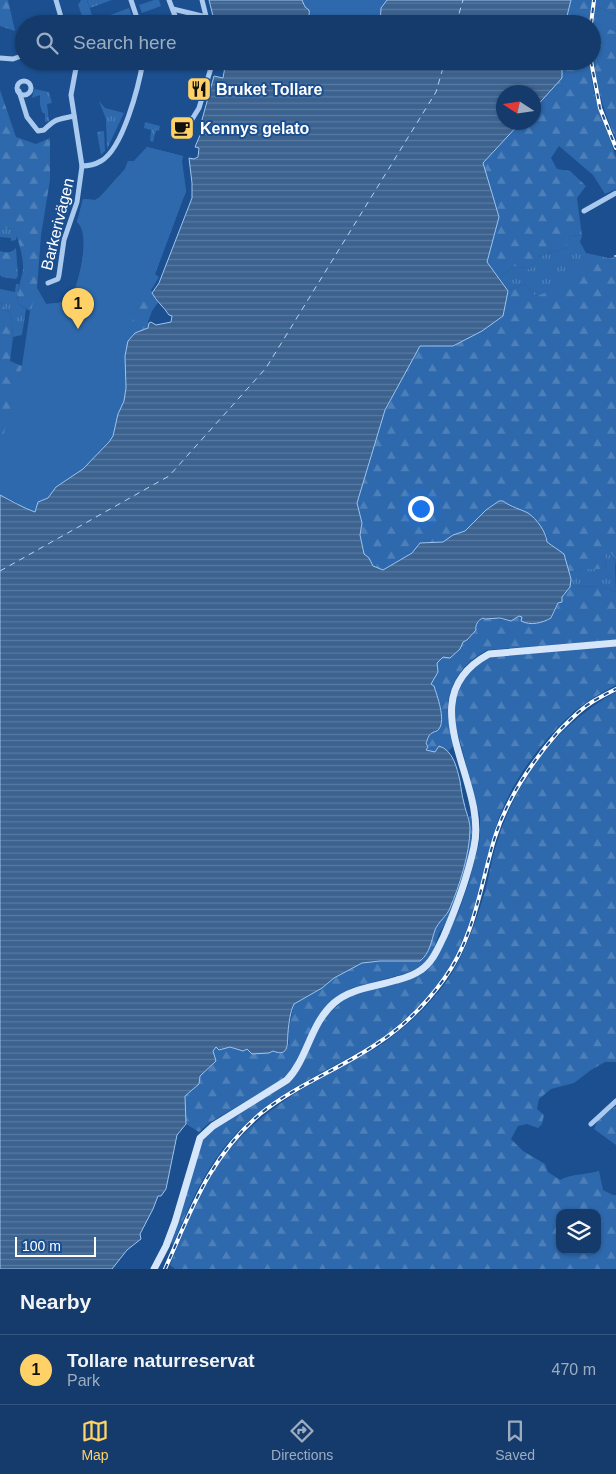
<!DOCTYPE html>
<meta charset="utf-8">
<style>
:root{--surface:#143b6b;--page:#1d4271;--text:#f1f3f6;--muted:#9dadc1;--line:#33557e;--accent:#ffd166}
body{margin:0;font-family:Arial,sans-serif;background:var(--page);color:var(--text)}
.controls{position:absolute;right:15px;bottom:15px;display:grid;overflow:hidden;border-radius:10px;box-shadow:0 1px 4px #0004}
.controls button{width:45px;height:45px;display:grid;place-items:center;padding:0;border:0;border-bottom:1px solid var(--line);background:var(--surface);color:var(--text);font:25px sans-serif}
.compass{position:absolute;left:496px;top:85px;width:45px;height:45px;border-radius:50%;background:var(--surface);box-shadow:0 1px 4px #0004;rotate:282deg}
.scale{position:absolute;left:15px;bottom:12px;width:81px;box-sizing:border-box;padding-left:5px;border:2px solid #fff;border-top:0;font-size:14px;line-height:18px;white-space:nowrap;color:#fff;-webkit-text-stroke:4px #1b4f8f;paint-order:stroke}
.you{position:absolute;left:420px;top:508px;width:18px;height:18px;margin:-12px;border:4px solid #fff;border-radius:50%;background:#1a73e8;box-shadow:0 0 0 8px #1a73e833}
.badge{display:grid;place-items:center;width:32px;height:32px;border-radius:50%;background:var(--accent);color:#111;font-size:16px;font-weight:700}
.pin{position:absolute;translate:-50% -41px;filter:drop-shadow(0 1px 2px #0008)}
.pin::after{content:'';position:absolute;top:26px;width:18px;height:15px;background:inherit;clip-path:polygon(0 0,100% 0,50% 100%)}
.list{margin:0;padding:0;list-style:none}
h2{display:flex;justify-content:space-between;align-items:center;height:65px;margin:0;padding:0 20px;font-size:21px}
h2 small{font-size:16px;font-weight:400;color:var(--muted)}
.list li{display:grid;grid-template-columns:32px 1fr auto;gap:15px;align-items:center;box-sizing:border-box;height:70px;padding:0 20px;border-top:1px solid var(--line)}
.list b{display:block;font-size:19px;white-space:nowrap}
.list p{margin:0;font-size:16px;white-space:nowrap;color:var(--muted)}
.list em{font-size:16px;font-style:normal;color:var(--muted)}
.icon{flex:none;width:28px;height:28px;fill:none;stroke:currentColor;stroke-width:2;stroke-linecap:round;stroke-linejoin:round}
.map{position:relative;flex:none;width:616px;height:1269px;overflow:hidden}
.search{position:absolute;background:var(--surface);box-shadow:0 1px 4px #0004;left:15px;right:15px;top:15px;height:55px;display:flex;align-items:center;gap:12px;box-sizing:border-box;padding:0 18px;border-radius:28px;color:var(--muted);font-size:19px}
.sheet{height:135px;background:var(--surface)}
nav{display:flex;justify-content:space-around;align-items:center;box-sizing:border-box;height:70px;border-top:1px solid var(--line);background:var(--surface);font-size:14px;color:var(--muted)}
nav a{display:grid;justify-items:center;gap:2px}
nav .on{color:var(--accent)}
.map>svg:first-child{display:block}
</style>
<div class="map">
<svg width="616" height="1269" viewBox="0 0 616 1269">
<defs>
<pattern id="grass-tufts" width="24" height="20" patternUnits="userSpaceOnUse" patternTransform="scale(1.25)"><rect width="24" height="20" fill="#2e69ad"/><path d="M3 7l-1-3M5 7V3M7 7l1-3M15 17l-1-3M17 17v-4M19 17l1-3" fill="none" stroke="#4d80b9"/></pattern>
<pattern id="forest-firs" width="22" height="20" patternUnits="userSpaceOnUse" patternTransform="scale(1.25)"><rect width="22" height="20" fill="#2e69ad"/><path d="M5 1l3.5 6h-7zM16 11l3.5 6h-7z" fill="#4d80b9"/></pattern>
<pattern id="water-rules" width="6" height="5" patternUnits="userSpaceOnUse" patternTransform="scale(1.25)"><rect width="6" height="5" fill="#3c6290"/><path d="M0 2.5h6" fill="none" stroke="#597aa1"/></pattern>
</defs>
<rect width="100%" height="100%" fill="#1b4f8f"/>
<!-- grass -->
<g fill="url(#grass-tufts)">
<path d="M87,0H112L90,8Z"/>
<path d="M595,6L616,15V32L594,22Z"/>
<path d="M102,61H128L129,64L128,68Z"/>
<path d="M34,89L49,92L52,103L47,104L49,121L45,122V114L42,112L40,104V95L32,98Z"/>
<path d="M99,101L105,108L124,113L107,149L106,119Z"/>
<path d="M145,122L160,126L159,131L156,130L153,142L150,141L151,130L144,128Z"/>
<path d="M104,131L105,151L101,155L97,132Z"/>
<path d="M14,228L17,235L16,240L11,241V238L0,237V229Z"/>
<path d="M570,235L582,236L580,242L586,253L609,258L571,276L548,293L535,296L525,284L508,291L499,278L514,266L530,269L540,256L566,248Z"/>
<path d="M16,284H19L17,303L26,309L22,335L13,337L11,314L0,303V289L15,292Z"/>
<path d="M610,551L615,560L616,592L601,586L570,587L571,579L568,572L582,569H606L605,554Z"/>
</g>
<!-- forest -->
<g fill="url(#forest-firs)" fill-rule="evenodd">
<path d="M0,0H8L15,31L0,26Z"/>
<path d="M571,0H592L589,24H565Z"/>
<path d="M596,0H616V15L595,6Z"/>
<path d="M594,22L616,32V139C599,102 590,62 594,22Z"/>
<path d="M562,61H589L594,93L616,157V189L605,194L593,175L559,146L551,158L557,169L570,171L586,186L577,198L582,236L570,235L566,248L540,256L530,269L514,266L499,278L487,262L499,217L482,163L520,123L534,122V109L562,78Z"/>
<path d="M0,90L16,137L36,144L50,138V180L41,235L37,288L46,304L58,303L72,299C78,282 92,235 77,222L83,199L95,200L100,197L125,169L128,161H134L147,147L183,156L182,162L186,191L155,274L159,277L151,290L155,299L159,301L152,311L148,322V328L145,330L125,360L0,495V303L11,314L13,337L10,361L22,366L30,311L17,303C18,293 19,285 22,275C26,264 18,239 14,228L0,229Z"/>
<path d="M16,248L18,276L16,279L2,277L0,275V251C7,253 11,253 16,248Z"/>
<path d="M616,257V568L615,559L610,552L605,555L606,569H582L568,572C566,559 560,548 547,542V536L539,524L529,514L499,501L486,510L465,531L453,535L443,543H420L412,553L383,570L373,566L364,554L360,535L362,523L356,503L385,410L420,346H453L482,331L503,316L508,291L525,284L535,296C549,293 557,285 569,277C582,269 601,259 616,257Z"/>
<path d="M601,586L616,592V640L487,650C460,664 443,691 449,722C450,730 453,737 455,745L448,751L443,747L435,752L426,751C426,745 426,737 432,733C434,731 437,732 439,729C447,719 436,694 431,684L435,677L437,663C446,652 456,658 463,642L468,640L476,630C475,625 478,620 483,617L511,621L519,616L539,623L552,618L559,602L570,587Z"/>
<path d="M616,646V685C600,694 583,703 569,716C534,750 504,792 492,840C479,887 471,937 442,978C424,1003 400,1026 374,1043C337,1066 296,1083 261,1111C214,1147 195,1192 173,1245L171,1242L202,1141L217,1126L279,1089L291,1079L324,1018L346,998L357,993L413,978L426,971L435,961L460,908L469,882L479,844L480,831V817L453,715L454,702L465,676L489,656Z"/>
<path d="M616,692V1062H605L591,1070L574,1083L551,1089L539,1099L537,1109L544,1115L542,1124L538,1128L527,1124L518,1126L511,1139L523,1151L545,1164L548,1172L560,1180C573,1173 586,1175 599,1171L603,1190L613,1195H616V1269H175L170,1265C182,1236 193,1206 209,1178C250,1111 312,1083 378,1047C409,1025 441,996 458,962C470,939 478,915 485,891C490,874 492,856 498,839C518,776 558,724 616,692ZM560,1213H597V1250H560Z"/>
<path d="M469,816H473L475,829L469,863L450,917L439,933L432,955L420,968L407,973L352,988L330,1002L294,1068L285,1078L209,1123L199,1132L186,1124L185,1096L199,1084L200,1076L216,1061L213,1051L216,1047L219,1050L230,1047L243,1051L247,1049L282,1052L286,1049L289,1043L288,1032L294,1004L322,988L334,978L362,963L380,961H420C431,952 431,941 435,930C439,921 447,916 451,907C462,879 471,846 469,816Z"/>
<path d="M616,1106V1145L594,1129L598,1120Z"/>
</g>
<!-- park -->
<g fill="#2e69ad">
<path d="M81,0H87L94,21L129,8L132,16L110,24H85L78,5Z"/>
<path d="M154,0H159L161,6L142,13L139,5Z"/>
<path d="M302,0H387L381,8L380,24H303L307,20L309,10L305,7Z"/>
<path d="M147,147L183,156L182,162L186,191L155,274L153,273L119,352V356H125L126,388L124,401L118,414L113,436L95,458L83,469L56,487L48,498L38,502L35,512L19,506L16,502L0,495V448L22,366L34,296L37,288L46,304L58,303L72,299C78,282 92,235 77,222L83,199L95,200L100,197L125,169L128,161H134Z"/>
</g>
<!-- water -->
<g fill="url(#water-rules)" stroke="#9cc4f0">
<path d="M209,0H302L305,7L309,10C310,15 308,21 303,24H215Z"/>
<path d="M387,0H571L565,24H380L381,8Z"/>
<path d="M226,61H562V78L534,109V92H504V122L520,123L483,163L499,217L487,262L508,291L503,316L482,331L453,346H420L385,410L357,503L362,523L360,535L364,554L369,558L373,566L383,570L412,553L420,543L443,542L453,535L465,531L486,510L499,501H503C511,507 520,509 528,513C537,519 546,532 547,542L564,554L571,579L570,587L562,597V602L558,603L551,618C542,623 531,626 521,621L522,617L519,616L511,621L500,618L485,619L483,618C478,620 475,625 476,630L467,640L463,642L460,649L450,658L443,657L437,663L438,672L431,684L434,686C437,696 446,719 439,729C437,732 435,731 432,733C428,735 428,739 426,743L428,747L426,750L435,752L439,746C453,750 457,768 460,781C461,788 462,796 464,803C466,813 470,820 470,829C470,853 459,887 450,908C447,916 438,922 435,930C431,942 430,953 420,961H380L362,963L334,978L322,988L294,1004C290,1012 289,1023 288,1032C287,1042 290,1058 273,1051L269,1053L252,1054L247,1049L243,1051L230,1047L219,1050L216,1047L213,1051L216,1061L200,1076L199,1084L185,1096L186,1124L177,1135L166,1189L161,1196H158L153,1209L140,1234L141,1239L127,1250L112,1269H0V495C12,501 23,508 35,512L38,502L48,498L56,487L83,469L109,442L113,436L118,414L124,401L126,388L125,356L128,341L135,333L148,328L149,323L151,322L156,325L171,322L172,316L169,315C164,307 156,301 152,293L159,283L192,198V183L189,158L194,159L198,157L199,148L195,147L203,128L200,127L214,76L223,78Z"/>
</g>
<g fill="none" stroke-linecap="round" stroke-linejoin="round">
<!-- stream -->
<path stroke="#9cc4f0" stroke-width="2" d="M615,256H616"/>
<!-- ferry -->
<g stroke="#b5d3f5" stroke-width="1" stroke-dasharray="6 5" stroke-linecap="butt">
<path d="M456,24L463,0"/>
<path d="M0,571L169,476L266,368L436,92L445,61"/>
</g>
<!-- street -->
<g stroke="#a9c9ee" stroke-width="5">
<path d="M56,0L63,24"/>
<path d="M131,0L139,24"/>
<path d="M169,0L177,21L183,24"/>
<path d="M202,0L208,24"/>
<path d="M173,9L206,17"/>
<path d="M0,58L13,59L24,55"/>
<circle cx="24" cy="88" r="7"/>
<path d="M19,91L27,117L38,131L44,130C56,118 57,120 74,116"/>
<path d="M191,121L199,108L213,61"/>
<path d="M82,166C88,166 96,164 101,161C123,149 139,85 143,61"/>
<path d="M584,211L616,193"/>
<path d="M48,283L58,279L59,275L64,240L77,202L82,166L71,95L76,68V61"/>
<path d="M591,1124L616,1101"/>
</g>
<!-- secondary -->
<path stroke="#d6e6fa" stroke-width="7" d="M154,1269L166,1246L175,1222L200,1138L213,1126L287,1080C308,1058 310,1024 334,1003C351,988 375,987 397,980C405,978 414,975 421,970C433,962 438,948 444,936C457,906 467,879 474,847C489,782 406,699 489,654L616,643"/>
<defs>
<g id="rail">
<path d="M591,24L594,0"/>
<path d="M591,61L600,108L616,148"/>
<path d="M165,1269C192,1209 208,1159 260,1114C296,1085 340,1069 378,1043C404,1026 426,1004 444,979C474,938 480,888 494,840C507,798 530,764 558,732C569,721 579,710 592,702C600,697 608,693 616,689"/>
</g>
</defs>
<!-- rail casing -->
<use href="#rail" stroke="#fff" stroke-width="4"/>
<!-- rail -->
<use href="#rail" stroke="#1b4f8f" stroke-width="2" stroke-dasharray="5.5" stroke-linecap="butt"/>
</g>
<!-- icons -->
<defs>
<symbol id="restaurant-square" viewBox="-11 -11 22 22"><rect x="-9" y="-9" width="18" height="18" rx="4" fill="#ffd166" stroke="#1b4f8f"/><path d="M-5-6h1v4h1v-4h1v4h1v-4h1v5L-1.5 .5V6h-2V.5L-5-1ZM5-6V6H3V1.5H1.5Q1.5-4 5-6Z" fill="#111"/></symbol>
<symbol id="cafe-square" viewBox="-11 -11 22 22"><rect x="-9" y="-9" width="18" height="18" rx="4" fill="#ffd166" stroke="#1b4f8f"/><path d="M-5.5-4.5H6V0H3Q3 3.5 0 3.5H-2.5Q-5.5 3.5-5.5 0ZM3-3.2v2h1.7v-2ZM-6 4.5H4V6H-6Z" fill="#111"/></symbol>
</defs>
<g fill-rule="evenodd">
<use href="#restaurant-square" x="185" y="75" width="28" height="28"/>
<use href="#cafe-square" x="168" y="114" width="28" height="28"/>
</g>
<g text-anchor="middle" stroke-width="4" stroke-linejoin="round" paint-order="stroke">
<!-- poi labels -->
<g font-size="16" font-weight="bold" fill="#fff" stroke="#1b4f8f" text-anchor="start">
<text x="216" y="95">Bruket Tollare</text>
<text x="200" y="134">Kennys gelato</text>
</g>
<!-- street labels -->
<g font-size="16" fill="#fff" stroke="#1b4f8f">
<text transform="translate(57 224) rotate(-76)" y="6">Barkerivägen</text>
</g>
</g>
</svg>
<div class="controls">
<button><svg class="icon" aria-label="layers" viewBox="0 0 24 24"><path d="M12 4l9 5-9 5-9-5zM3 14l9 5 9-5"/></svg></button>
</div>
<svg class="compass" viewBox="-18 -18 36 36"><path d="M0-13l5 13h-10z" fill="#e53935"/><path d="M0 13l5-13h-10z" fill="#9dadc1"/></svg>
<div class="scale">100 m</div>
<div class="you"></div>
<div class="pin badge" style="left:78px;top:329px">1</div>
<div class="search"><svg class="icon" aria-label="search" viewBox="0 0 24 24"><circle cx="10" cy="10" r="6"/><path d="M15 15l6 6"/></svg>Search here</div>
</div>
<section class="sheet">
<h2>Nearby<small></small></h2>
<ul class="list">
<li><span class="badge">1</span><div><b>Tollare naturreservat</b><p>Park</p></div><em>470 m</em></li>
</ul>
</section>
<nav>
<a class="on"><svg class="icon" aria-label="map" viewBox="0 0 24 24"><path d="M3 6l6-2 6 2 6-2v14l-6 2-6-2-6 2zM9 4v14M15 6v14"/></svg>Map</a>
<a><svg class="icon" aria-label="directions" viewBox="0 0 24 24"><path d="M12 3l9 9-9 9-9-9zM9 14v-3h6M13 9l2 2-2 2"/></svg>Directions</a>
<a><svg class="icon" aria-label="saved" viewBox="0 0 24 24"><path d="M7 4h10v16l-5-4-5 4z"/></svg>Saved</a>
</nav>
